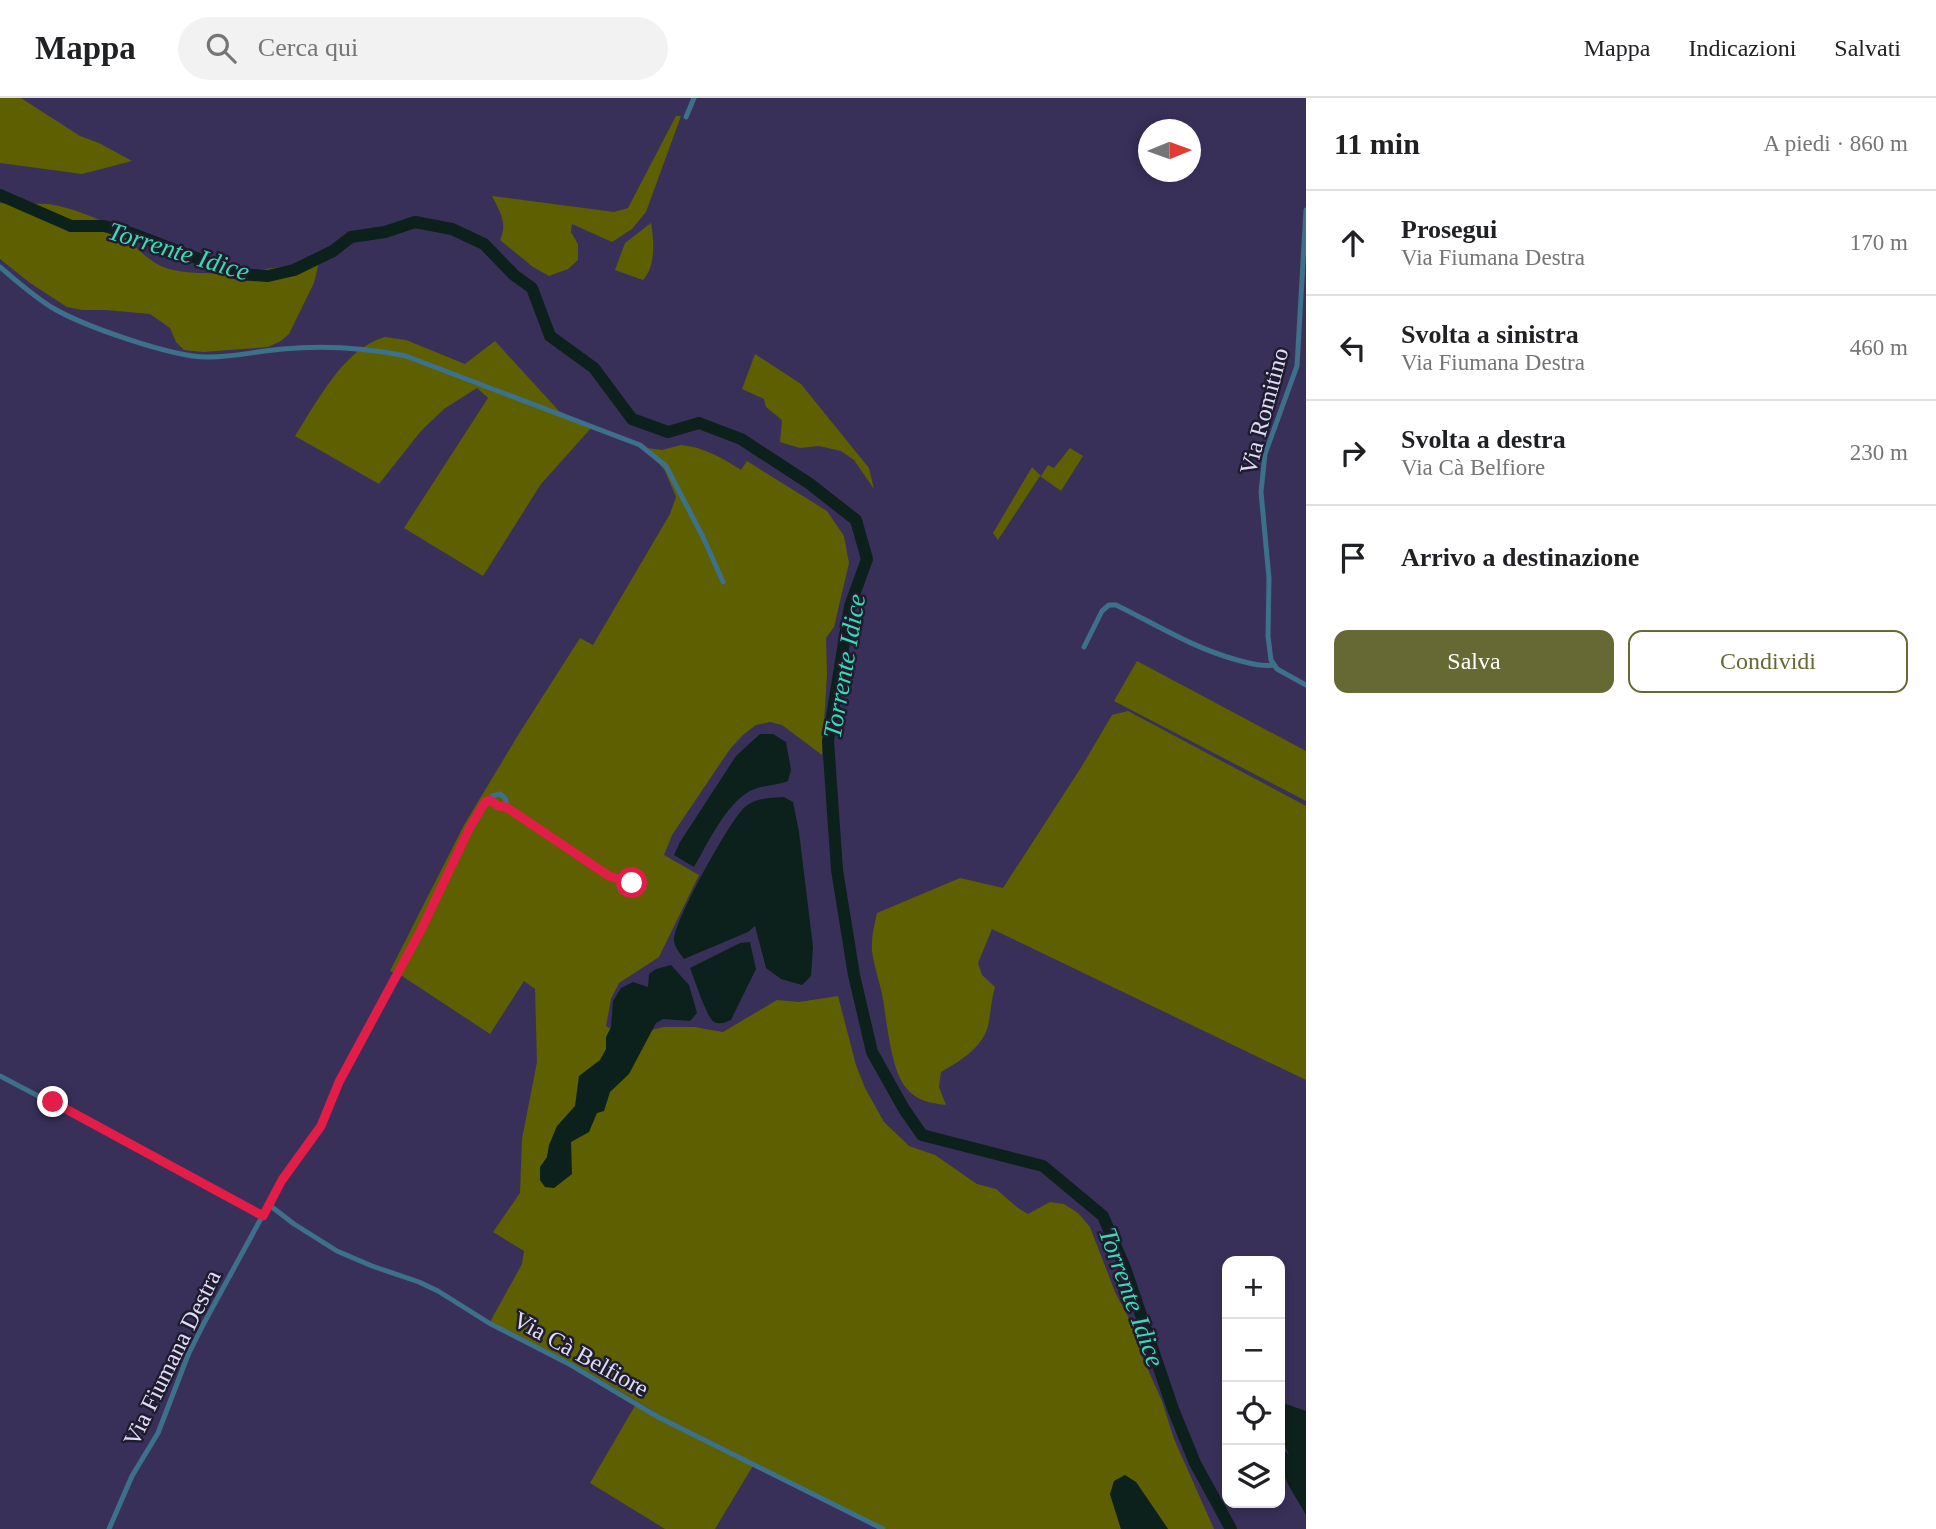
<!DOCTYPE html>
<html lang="it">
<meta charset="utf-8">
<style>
:root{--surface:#fff;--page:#f2f2f2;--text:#202124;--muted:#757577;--line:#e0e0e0;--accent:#666933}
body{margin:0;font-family:Georgia,serif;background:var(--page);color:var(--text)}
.controls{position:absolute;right:21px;bottom:21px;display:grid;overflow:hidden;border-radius:14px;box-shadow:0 4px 10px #0003}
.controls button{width:63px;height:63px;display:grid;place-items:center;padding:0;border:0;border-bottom:2px solid var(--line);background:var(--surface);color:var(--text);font:35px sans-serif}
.compass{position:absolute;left:1138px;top:21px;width:63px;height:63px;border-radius:50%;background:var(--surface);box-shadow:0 4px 10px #0003;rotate:89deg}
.stop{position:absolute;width:21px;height:21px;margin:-16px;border:5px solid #e11d48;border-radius:50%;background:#fff}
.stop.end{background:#e11d48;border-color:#fff;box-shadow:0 2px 7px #0008}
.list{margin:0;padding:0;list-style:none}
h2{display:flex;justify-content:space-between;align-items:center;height:91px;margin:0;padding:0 28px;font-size:30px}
h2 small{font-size:23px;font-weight:400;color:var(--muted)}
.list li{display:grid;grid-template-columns:46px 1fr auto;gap:21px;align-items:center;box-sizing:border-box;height:105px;padding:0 28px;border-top:2px solid var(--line)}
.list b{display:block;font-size:26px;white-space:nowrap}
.list p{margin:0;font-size:23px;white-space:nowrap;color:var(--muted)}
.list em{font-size:23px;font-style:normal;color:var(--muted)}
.actions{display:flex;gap:14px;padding:21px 28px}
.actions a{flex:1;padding:16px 0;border:2px solid var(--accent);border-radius:14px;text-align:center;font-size:24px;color:var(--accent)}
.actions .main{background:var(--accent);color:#fff}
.icon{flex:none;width:38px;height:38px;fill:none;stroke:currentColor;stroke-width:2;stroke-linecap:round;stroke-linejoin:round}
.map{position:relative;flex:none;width:1306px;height:1431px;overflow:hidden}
header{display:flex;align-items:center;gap:42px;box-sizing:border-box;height:98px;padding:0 35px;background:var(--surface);border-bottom:2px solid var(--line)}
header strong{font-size:33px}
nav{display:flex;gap:38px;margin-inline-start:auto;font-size:24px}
.search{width:490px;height:63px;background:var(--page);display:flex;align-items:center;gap:18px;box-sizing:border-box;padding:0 24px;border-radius:38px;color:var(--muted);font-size:26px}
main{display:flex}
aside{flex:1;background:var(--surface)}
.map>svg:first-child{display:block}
</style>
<header>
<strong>Mappa</strong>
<div class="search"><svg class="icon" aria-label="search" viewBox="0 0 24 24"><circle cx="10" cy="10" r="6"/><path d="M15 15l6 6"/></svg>Cerca qui</div>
<nav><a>Mappa</a><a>Indicazioni</a><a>Salvati</a></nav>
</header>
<main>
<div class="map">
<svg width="1306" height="1431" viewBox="0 0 1306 1431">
<rect width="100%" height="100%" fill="#39305a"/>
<!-- green -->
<g fill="#5d5f01">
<path d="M0,0H21L80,38L99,45L132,63L82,76L0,65Z"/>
<path d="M676,18H681L646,114L632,131L612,144L572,126L571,134L578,146V162L568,171L549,178L533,169L500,142C508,125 500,114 492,98L614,114L628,110Z"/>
<path d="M0,105C16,107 32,105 48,106C66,108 99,120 114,130C132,143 147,165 169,171C212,182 275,169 319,164L314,185L289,236L281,243L268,249L203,254L184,252L176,244L170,230L150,216L106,212H82L67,209L30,185L0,161Z"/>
<path d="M651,125C654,142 656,168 643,182L615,172L625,145Z"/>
<path d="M385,239L406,242L465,266L495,243L559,313L592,329L541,386L483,478L404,430L488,300L477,290L444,311L421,333L379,386L295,338C317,304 344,250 385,239Z"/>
<path d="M755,256L801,286L869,370L874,391L854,362L841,353L819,348L800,350L780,344L782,322L766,309L764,301L742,291Z"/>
<path d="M681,347C704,349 722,360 741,372L747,363L827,413L844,438L849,465L834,529L826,540L827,577L822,657L782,627L770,624L756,627L743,637L730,651L672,737L664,757L699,777L659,859L619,885L611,901L606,928L624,938L664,929H694L723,934L777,902L799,904L838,898L856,967L865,990L884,1024L909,1048L935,1057L977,1086L996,1091L1018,1110L1028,1116L1050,1104L1064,1106L1078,1115L1090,1129L1115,1194L1136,1234L1140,1254L1162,1303L1174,1341L1214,1431H1168L1136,1384L1110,1396L1121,1431H886L754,1366L715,1431H665L590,1385L636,1306L654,1316L655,1314L583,1271L490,1224L522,1166L524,1153L493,1134L520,1095L522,1041L537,964L535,891L524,883L490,936L402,878L390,873L464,727L520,634L580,540L593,547L670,416L676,399L665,373L646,350L662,352Z"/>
<path d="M1070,350L1083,358L1061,393L1040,378L998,442L993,435L1032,369L1041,378L1048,367L1054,370Z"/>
<path d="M1137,563L1306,653V703L1114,603Z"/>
<path d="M1128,613L1306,708V982L992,831L978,865L982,877L995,889C991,902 991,915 988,928C983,949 959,964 941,974L939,989L946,1007C930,1005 917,1003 907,991C890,972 887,921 882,896C879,882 874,868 872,853C871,841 874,828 877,815L960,780L1003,790L1082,668L1112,617Z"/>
</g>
<!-- water -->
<g fill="#0c211b">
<path d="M760,636H773L786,644L791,672L788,683C776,688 761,687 750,693C726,706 708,745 694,769L674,757L680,744L736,658Z"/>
<path d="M784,699L793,704L799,734L813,849L811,878L802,887L781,881L766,870L755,828L748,834L684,861C680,855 674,849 674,842C674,823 728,726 743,711C753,700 770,700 784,699Z"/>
<path d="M750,844L756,871L731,922C726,924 720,927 714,924C707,920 694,880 690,870L740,845Z"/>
<path d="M671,867L689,887L697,915L690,923L663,921L656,925L629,976L610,994L604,1013L597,1015L589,1034L571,1044L572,1076L554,1090L545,1089L540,1082V1069L547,1059L549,1047L557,1028L575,1008L579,978L600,962L606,951V939L611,929L613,903L621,890L633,884L648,889L649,876L656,871Z"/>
<path d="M1280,1304L1306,1313V1417C1291,1389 1280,1382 1280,1348L1289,1357L1280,1338Z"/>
<path d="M1125,1377L1136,1384L1168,1431H1121L1110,1396L1114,1383Z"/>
</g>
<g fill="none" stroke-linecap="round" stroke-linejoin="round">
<!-- river -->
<path stroke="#0c211b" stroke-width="12" d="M0,97L71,128H104L131,135L238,176L268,178L294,172L333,153L351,139L385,134L415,124L452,131L484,146L514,177L532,190L550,238L594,270L632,321L668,334L699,325L741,341L810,386L856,422L867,461L850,508L828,643L837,772L854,877L872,954L904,1011L922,1037L1043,1068L1103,1118L1125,1170L1173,1311L1195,1365L1231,1431"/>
<!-- street -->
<g stroke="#3d708a" stroke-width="5">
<path d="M686,19L694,0"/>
<path d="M1306,112L1297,268L1265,356L1261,394L1269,480L1268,538L1271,562L1277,571L1306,587"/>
<path d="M0,169C16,183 32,197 51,209C81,227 173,260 209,259C233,259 259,253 283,251C325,247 366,250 406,258L640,347L666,368L703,439L723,484"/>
<path d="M1084,549L1102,513L1109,507H1116C1157,527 1193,550 1237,562C1249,565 1261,569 1274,567"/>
<path d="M506,709L609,778L644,790"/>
<path d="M0,978L219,1093L263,1118"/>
<path d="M268,1106L294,1126L337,1153L372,1168L419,1184L438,1193L489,1225L571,1267L658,1319L883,1431"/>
<path d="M109,1431L132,1378L158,1335L188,1257L204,1225L282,1082L314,1040L339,984L421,832L469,731L485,704L490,702L502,710L507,707L505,700L500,696L492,698L490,702"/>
</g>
</g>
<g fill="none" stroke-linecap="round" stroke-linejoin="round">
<!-- route -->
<path stroke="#e11d48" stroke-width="9" d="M53,1004L263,1118L282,1082L321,1028L339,984L421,832L469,731L485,704L490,702L498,708L506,709L609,778L632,785"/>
</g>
<g text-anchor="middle" stroke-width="5" stroke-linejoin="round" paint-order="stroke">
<!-- street labels -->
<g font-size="24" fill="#e0dcf7" stroke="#1f1c2f">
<text transform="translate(1264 313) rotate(-75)" y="8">Via Romitino</text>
<text transform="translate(581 1256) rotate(29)" y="8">Via Cà Belfiore</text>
<text transform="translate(172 1260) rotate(-64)" y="8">Via Fiumana Destra</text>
</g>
<!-- water labels -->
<g font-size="26" font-style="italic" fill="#37deb5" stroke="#1f1c2f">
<text transform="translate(179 153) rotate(17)" y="9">Torrente Idice</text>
<text transform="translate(844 568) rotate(-80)" y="9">Torrente Idice</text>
<text transform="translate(1132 1199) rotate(70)" y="9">Torrente Idice</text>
</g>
</g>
</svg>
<div class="controls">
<button>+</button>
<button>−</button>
<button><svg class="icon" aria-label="locate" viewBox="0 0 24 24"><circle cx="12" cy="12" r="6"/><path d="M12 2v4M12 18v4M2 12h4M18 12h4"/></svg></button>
<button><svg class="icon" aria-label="layers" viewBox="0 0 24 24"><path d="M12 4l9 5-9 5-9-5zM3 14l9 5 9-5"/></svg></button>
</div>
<svg class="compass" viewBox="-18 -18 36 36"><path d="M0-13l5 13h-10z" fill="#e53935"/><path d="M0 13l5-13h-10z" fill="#757577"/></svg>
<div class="stop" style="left:632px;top:785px"></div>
<div class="stop end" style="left:53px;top:1004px"></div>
</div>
<aside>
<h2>11 min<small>A piedi · 860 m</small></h2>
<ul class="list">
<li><svg class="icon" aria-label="ahead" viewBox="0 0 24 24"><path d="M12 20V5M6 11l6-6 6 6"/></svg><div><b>Prosegui</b><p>Via Fiumana Destra</p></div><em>170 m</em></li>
<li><svg class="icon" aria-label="left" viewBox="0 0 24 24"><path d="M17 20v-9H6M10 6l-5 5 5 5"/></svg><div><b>Svolta a sinistra</b><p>Via Fiumana Destra</p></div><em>460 m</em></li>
<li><svg class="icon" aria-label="right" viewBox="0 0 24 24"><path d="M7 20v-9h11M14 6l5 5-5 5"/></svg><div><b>Svolta a destra</b><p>Via Cà Belfiore</p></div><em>230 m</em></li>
<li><svg class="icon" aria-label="arrive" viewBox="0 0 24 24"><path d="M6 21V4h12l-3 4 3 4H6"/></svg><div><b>Arrivo a destinazione</b></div></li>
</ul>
<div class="actions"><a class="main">Salva</a><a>Condividi</a></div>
</aside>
</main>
